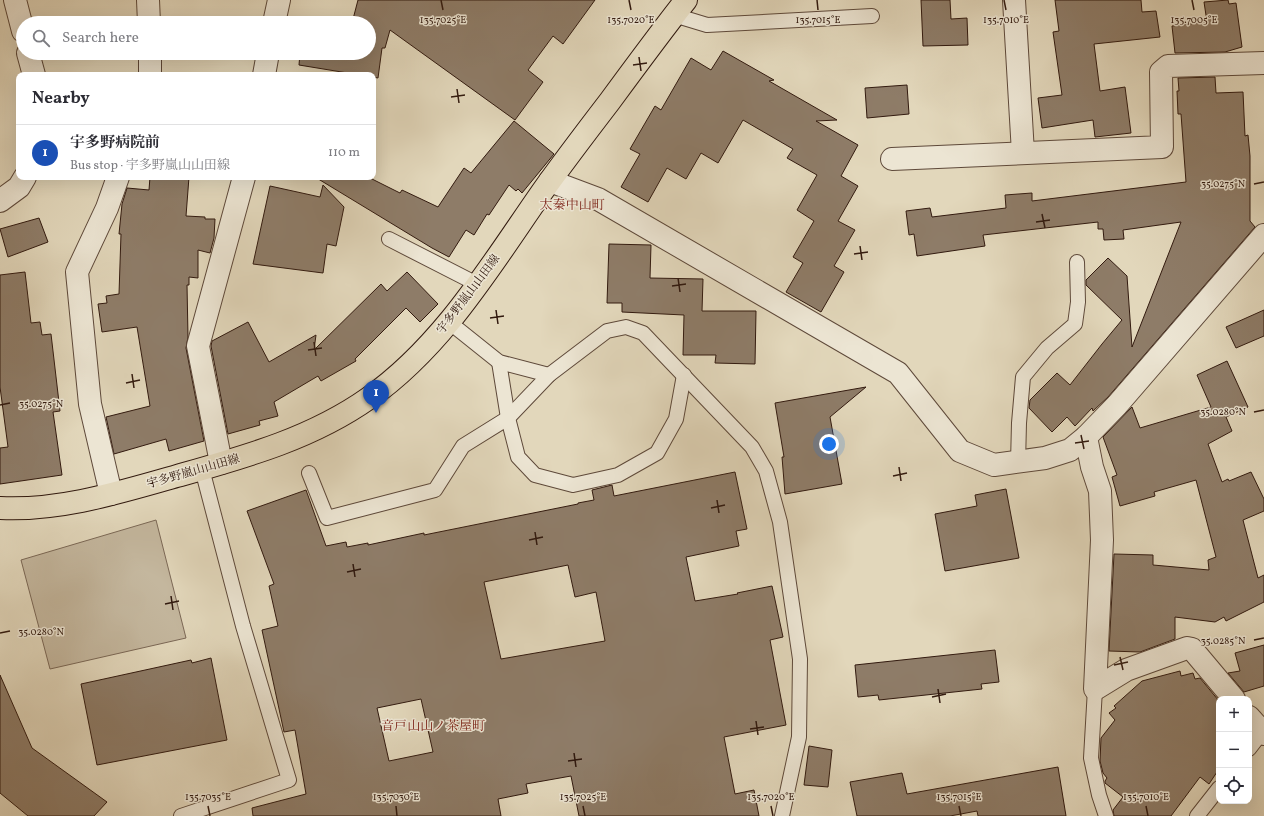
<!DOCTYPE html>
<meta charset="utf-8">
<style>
:root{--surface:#fff;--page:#f7f7f7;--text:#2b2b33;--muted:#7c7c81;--line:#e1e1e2;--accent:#8f2418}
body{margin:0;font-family:Vollkorn,"Noto Serif JP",serif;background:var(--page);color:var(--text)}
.controls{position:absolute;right:12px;bottom:12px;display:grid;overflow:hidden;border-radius:8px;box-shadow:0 4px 16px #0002}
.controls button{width:36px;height:36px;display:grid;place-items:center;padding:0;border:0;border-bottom:1px solid var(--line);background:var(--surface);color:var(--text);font:20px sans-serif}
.you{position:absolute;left:829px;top:444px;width:14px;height:14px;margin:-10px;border:3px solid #fff;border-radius:50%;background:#1a73e8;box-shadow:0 0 0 6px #1a73e833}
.badge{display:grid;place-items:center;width:26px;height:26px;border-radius:50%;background:var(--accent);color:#fff;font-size:13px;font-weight:700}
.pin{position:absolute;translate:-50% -33px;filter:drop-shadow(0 1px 2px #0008)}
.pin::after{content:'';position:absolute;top:21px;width:14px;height:12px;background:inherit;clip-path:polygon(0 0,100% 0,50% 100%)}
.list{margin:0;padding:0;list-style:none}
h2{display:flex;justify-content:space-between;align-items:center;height:52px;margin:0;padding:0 16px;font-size:17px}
h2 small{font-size:13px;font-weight:400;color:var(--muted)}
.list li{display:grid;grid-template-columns:26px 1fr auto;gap:12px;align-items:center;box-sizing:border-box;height:56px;padding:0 16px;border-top:1px solid var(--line)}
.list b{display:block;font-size:15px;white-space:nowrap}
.list p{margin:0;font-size:13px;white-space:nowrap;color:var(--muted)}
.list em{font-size:13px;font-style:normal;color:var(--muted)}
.icon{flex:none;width:22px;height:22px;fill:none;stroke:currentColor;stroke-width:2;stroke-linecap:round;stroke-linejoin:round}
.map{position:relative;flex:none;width:1264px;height:816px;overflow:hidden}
.search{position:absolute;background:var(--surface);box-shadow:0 4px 16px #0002;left:16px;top:16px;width:360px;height:44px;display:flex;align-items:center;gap:10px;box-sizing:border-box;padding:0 14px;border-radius:22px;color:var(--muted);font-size:15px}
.panel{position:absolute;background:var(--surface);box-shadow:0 4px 16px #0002;left:16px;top:72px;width:360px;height:108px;border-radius:8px}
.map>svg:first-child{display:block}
</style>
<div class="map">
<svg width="1264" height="816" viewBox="0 0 1264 816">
<rect width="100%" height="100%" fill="#e2d7bb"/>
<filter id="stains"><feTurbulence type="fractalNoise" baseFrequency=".005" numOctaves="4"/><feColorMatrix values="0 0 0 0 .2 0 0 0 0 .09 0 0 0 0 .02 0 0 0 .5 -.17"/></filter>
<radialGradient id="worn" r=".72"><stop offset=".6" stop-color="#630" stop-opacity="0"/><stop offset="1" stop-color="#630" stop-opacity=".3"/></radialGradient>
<!-- green -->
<path fill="#c4b79e" stroke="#7b6856" d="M156,520L186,638L50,669L21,560Z"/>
<!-- building -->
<g fill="#8e7c68" stroke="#321a0f" fill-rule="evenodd">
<path d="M358,0H595L563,44L553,36L528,70L543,82L515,120L390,30L385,48H382L378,78L373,77V75H360L299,65L300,53H369V23H352Z"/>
<path d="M921,0H950L951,19L967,18L968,45L923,46Z"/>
<path d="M1055,0H1141L1142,12L1156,11L1160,37L1094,44L1100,91L1125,87L1131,133L1095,137L1093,120L1042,128L1038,98L1062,95L1053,32L1059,31Z"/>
<path d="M1228,0L1229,4L1236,3L1242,47L1225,52L1175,53L1172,26L1207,22L1204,2Z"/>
<path d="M723,51L774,80L769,81L837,120L816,121L858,145L841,176L858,186L838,221L855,230L834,266L844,272L821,312L786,292L803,263L793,257L814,221L797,210L817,175L787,158L793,149L743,120L718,163L701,153L686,179L667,168L648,202L621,187L640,154L630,149L655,106L661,110L691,58L711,70Z"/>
<path d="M1215,77L1216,93L1243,92L1245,136L1248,135L1250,156V221L1255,227L1108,397L1093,411L1092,408L1075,426L1067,417L1052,432L1029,408L1030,400L1057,373L1070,385L1102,344L1122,320L1086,285V280L1108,258L1127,276L1132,347L1181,222L1123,230L1124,239L1104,240L1103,229H1098V222L983,235L985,246L917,256L914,234L909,235L906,211L930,208L932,217L1006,208L1005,195L1032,193V201L1186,182L1181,114H1178L1177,91H1179L1178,78Z"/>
<path d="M907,85L909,114L867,118L865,88Z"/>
<path d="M514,121L554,154L522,193L518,189L516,191L509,185L489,215L487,214L474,235L466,230L449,257L432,248L315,177H368L400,193L402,190L438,207L464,168L471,173Z"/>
<path d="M150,177H189L186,216L205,217V219H215L214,238L210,253L198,250V278L189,277V285H187L188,337L186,348L204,441L169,451L166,439L114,454L106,417L150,406L137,327L102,332L98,304L107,303L106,296L119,294L121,234H119L122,204L127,188L149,190Z"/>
<path d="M323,185L344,207L336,246L327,244L323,273L253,264L270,186L320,197Z"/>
<path d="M39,218L48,242L8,257L0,229Z"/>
<path d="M609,244L651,245L650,278L703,279L702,311H756L755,364L715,363L716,355H683L684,315L622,312V303H607Z"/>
<path d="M25,272L31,323L40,322L42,335L51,334L60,411L53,412L62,475L0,484V448L8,447L0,387V275Z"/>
<path d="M407,272L438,304L420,322L406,308L355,359L356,361L321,381L318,376L274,402L278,416L259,421L260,425L228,434L211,346L212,341L248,322L269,362L316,335L314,350L381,284L387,291Z"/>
<path d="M1264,310V336L1236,348L1226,327Z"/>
<path d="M1227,361L1248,407L1226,417L1232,431L1208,444L1222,482L1228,479L1229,481L1251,472L1264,499V511L1243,520L1258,578L1264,575V602L1226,621L1224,617L1215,622L1175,617V639L1140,652L1109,651L1114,554L1153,555V565L1209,570L1208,560L1216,557L1196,480L1154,492L1155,496L1120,506L1112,477L1117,475L1103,437L1132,407L1140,428L1211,407L1197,375Z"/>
<path d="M866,387L830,417L842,484L785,494L782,457H784L775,403Z"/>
<path d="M735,472L747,529L736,531L739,546L686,557L695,601L738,594L737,593L772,586L783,637L770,640L786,725L724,737L735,794L754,790L759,816H579L571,776L526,784L528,793L498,799L501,816H253L252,808L306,794L295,730L284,732L262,630L278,626L269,586L274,584L247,511L306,490L326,546L346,542L347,547L368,543V545L424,533V535L578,504V503L594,500L592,490L612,485L614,496ZM568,565L575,597L596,592L605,641L501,659L484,582ZM421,699L433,752L389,761L377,708Z"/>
<path d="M1006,489L1019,558L945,571L935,514L977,506L975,495Z"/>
<path d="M1264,645V686L1244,692L1228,673L1240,671L1235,653Z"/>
<path d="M995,650L999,682L981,684L982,689L879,700L878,695L858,697L855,665Z"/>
<path d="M211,658L227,740L97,765L81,684L191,660L192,663Z"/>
<path d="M1180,671L1181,676L1193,673L1195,679L1200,678L1219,701V769L1209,784L1200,777L1171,816H1114L1113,810L1123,797L1105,783V781L1107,778L1103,773L1100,761L1101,738L1115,720L1109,713L1116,708L1114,706L1142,681Z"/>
<path d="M0,675L32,748L107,802L94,816H28L0,793Z"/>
<path d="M809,746L832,750L828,787L804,785Z"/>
<path d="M1058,767L1066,816H978L977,811L950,816H857L850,782L902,773L907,794Z"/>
</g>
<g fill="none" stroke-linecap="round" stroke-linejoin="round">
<defs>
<g id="lane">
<path d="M674,15L707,25L872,16"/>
<path d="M389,239L477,284"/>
<path d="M449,322L499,362L549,375"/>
<path d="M499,362L508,418L518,457L535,475L573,485L618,475L657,453L676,419L684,375"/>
<path d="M1018,463L1019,423L1023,377L1047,348L1075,324L1078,302L1077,262"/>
<path d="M309,473L327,518L435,490L463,446L508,418L549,375L607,331L626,327L643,333L752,447L766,471L780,522L800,659L799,737L782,816"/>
<path d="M1095,689L1091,758L1099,795L1106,816"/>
<path d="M1249,749L1262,732"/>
<path d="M181,816L289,780L243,626L202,469"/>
<path d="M1197,816L1219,788"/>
</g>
<g id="street">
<path d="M15,0L23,31"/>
<path d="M148,0L149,23"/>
<path d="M1014,0L1023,153"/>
<path d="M274,23L279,0"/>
<path d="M28,53L34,75"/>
<path d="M150,75V53"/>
<path d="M264,75L268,53"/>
<path d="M892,159L1162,147L1161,72L1168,66L1264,63"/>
<path d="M550,181L598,199L898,373L960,451L994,465L1045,458L1070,450L1086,437L1117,405L1264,235"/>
<path d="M0,201L19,187L25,177"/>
<path d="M1086,437L1092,467L1100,491L1102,540L1095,689L1126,670L1187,648L1192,649L1234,699"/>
<path d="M221,463L198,346L244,177"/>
<path d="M111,494L90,404L77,272L107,208L118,177"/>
<path d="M1249,717L1264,734"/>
</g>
<path id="primary" d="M0,508C61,511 120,492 177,476C244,457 311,439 369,398C443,346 491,265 542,192C564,161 587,131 610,101C635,67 660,33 686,0"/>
</defs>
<!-- lane casing -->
<use href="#lane" stroke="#5e493a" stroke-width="16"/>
<!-- street casing -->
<use href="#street" stroke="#5e493a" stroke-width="24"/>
<!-- primary casing -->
<use href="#primary" stroke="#321a0f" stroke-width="24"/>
<!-- lane -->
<use href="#lane" stroke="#ece5d3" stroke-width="14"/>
<!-- street -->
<use href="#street" stroke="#ece5d3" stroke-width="22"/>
<!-- primary -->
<use href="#primary" stroke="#e2d7bb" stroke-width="22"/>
</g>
<!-- ticks -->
<path fill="none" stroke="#321a0f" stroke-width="1.5" d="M441,0L443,10M629,0L631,10M817,0L818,10M1004,0L1006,10M1192,0L1194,10M639,57L641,71M633,65L647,63M457,89L459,103M451,97L465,95M1254,184L1264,182M1042,214L1045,228M1036,222L1050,220M860,246L862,260M854,254L868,252M678,278L680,292M672,286L686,284M496,310L498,324M490,318L504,316M314,342L316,356M308,350L322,348M132,374L134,388M126,383L140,380M0,405L10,403M1254,412L1264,410M1081,435L1084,449M1075,443L1089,441M899,467L901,481M893,476L907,473M717,500L719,513M711,508L725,505M535,532L537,545M529,540L543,537M353,564L355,577M347,572L361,569M171,596L173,610M165,604L179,601M0,633L10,631M1254,640L1264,638M1120,657L1123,670M1114,665L1128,662M938,689L940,703M932,697L946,694M756,721L758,735M750,729L764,727M574,753L576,767M568,761L582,759M208,806L210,816M396,806L397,816M583,806L585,816M771,806L773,816M959,806L961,816M1146,806L1148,816"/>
<g text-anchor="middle" stroke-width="3" stroke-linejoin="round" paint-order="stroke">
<!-- street labels -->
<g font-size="12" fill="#321a0f" stroke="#ece5d3">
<text transform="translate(468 294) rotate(-53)" y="4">宇多野嵐山山田線</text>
<text transform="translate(193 471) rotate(-16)" y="4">宇多野嵐山山田線</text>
</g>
<!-- neighbourhood labels -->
<g font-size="13" fill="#7a1f14" stroke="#ece5d3">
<text x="572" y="209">太秦中山町</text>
<text x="433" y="730">音戸山山ノ茶屋町</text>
</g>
</g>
<g font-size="10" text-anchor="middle" fill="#321a0f" stroke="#ece5d3" stroke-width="3" stroke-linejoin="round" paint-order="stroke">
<text x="443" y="23">135.7025°E</text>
<text x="631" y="23">135.7020°E</text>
<text x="818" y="23">135.7015°E</text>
<text x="1006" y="23">135.7010°E</text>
<text x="1194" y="23">135.7005°E</text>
<text x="1223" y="187">35.0275°N</text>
<text x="41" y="407">35.0275°N</text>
<text x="1223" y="415">35.0280°N</text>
<text x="41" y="635">35.0280°N</text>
<text x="1223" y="644">35.0285°N</text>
<text x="208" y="800">135.7035°E</text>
<text x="396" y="800">135.7030°E</text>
<text x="583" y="800">135.7025°E</text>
<text x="771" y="800">135.7020°E</text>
<text x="959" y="800">135.7015°E</text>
<text x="1146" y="800">135.7010°E</text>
</g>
<rect width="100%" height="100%" filter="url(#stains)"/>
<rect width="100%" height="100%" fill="url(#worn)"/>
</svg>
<div class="controls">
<button>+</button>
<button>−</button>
<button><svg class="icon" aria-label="locate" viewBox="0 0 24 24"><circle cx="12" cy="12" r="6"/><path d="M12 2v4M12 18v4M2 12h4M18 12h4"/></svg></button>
</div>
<div class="you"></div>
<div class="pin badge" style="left:376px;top:413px;background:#1a4fb4">1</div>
<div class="search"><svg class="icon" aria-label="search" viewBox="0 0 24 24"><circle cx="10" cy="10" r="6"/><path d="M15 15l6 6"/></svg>Search here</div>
<section class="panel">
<h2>Nearby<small></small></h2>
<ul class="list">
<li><span class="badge" style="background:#1a4fb4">1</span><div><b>宇多野病院前</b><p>Bus stop · 宇多野嵐山山田線</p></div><em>110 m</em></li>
</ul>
</section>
</div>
